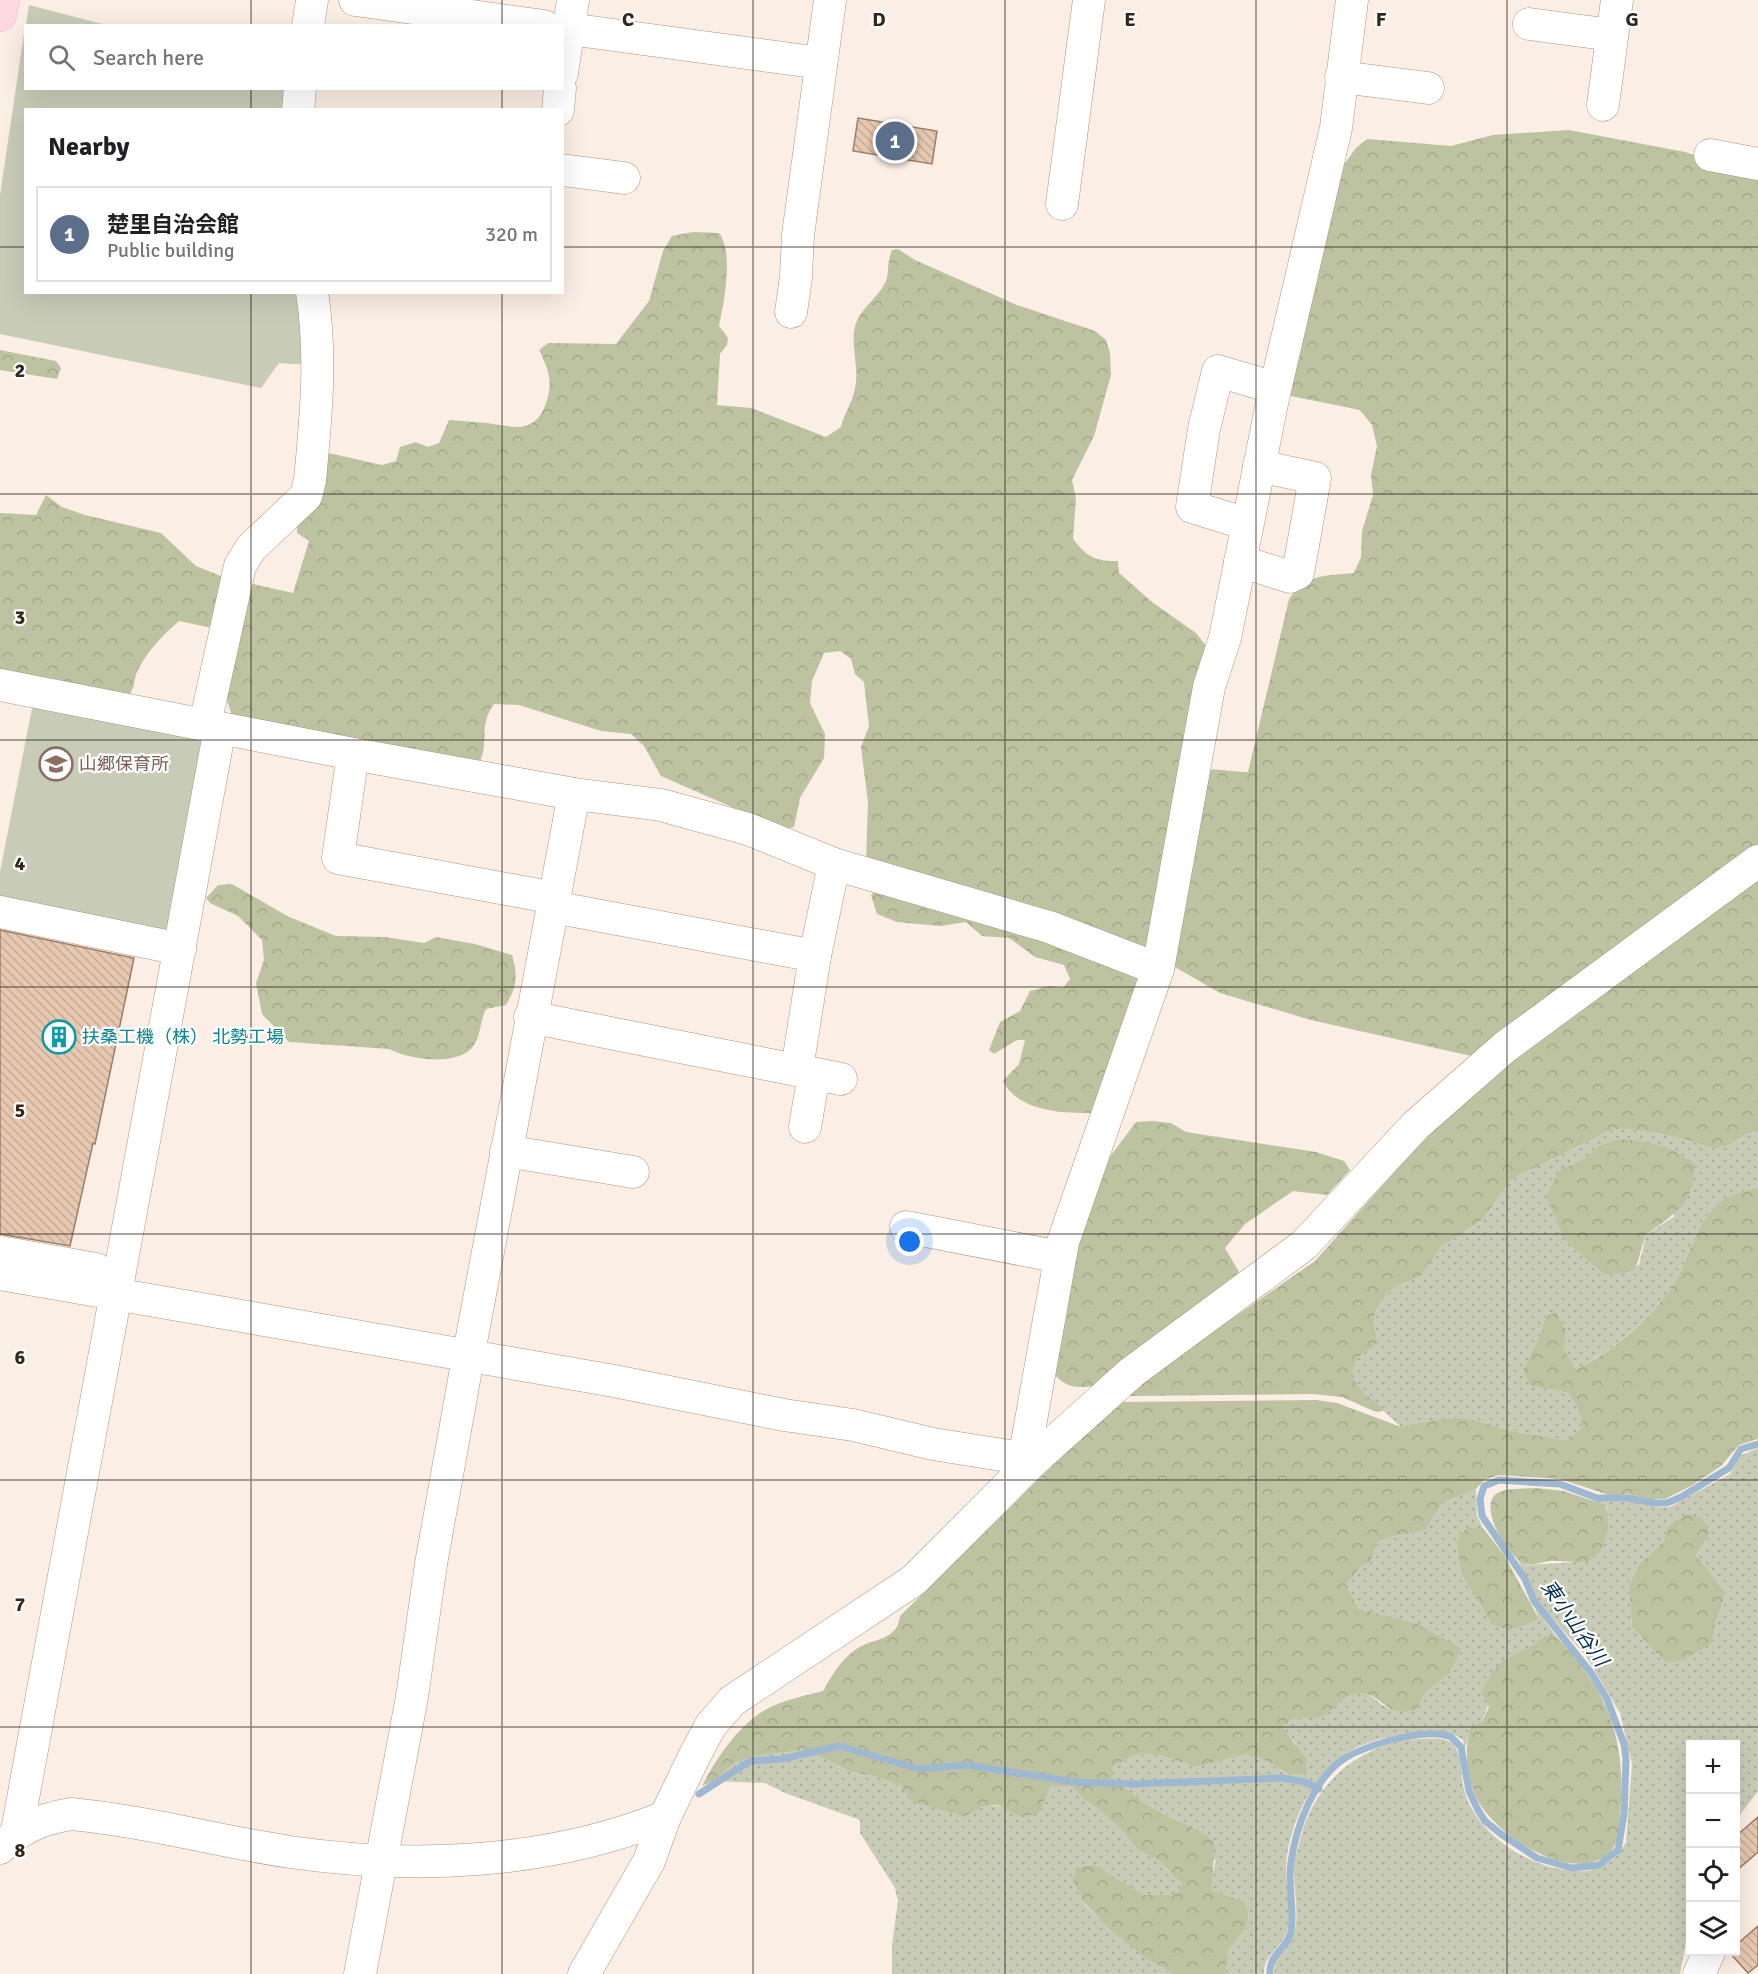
<!DOCTYPE html>
<meta charset="utf-8">
<style>
:root{--surface:#fff;--page:#f2f2f2;--text:#202124;--muted:#757577;--line:#e0e0e0;--accent:#98741e}
body{margin:0;font-family:Signika,"Noto Sans JP",sans-serif;background:var(--page);color:var(--text)}
.controls{position:absolute;right:18px;bottom:18px;display:grid;overflow:hidden;border-radius:0px;box-shadow:0 6px 24px #0002}
.controls button{width:54px;height:54px;display:grid;place-items:center;padding:0;border:0;border-bottom:2px solid var(--line);background:var(--surface);color:var(--text);font:30px sans-serif}
.you{position:absolute;left:910px;top:1242px;width:21px;height:21px;margin:-15px;border:4px solid #fff;border-radius:50%;background:#1a73e8;box-shadow:0 0 0 9px #1a73e833}
.badge{display:grid;place-items:center;width:39px;height:39px;border-radius:50%;background:var(--accent);color:#fff;font-size:20px;font-weight:700}
.pin{position:absolute;translate:-50% -50%;border:3px solid #fff;box-shadow:0 2px 6px #0006}
.list{margin:0;padding:0;list-style:none}
h2{display:flex;justify-content:space-between;align-items:center;height:78px;margin:0;padding:0 24px;font-size:26px}
h2 small{font-size:20px;font-weight:400;color:var(--muted)}
.list li{display:grid;grid-template-columns:39px 1fr auto;gap:18px;align-items:center;box-sizing:border-box;height:96px;margin:0 12px 12px;padding:0 12px;border:2px solid var(--line);border-radius:0px}
.list b{display:block;font-size:22px;white-space:nowrap}
.list p{margin:0;font-size:20px;white-space:nowrap;color:var(--muted)}
.list em{font-size:20px;font-style:normal;color:var(--muted)}
.icon{flex:none;width:33px;height:33px;fill:none;stroke:currentColor;stroke-width:2;stroke-linecap:round;stroke-linejoin:round}
.map{position:relative;flex:none;width:1758px;height:1974px;overflow:hidden}
.search{position:absolute;background:var(--surface);box-shadow:0 6px 24px #0002;left:24px;top:24px;width:540px;height:66px;display:flex;align-items:center;gap:15px;box-sizing:border-box;padding:0 21px;border-radius:0px;color:var(--muted);font-size:22px}
.panel{position:absolute;background:var(--surface);box-shadow:0 6px 24px #0002;left:24px;top:108px;width:540px;height:186px;border-radius:0px}
.map>svg:first-child{display:block}
</style>
<div class="map">
<svg width="1758" height="1974" viewBox="0 0 1758 1974">
<defs>
<pattern id="grass-dots" width="8" height="8" patternUnits="userSpaceOnUse" patternTransform="scale(1.5)"><rect width="8" height="8" fill="#c8ccb7"/><path d="M2 2h.1M6 6h.1" fill="none" stroke="#acaf9d" stroke-width="1.8" stroke-linecap="round"/></pattern>
<pattern id="forest-crowns" width="20" height="18" patternUnits="userSpaceOnUse" patternTransform="scale(1.5)"><rect width="20" height="18" fill="#bdc3a1"/><path d="M2 6a3 3 0 1 1 6 0M12 15a3 3 0 1 1 6 0" fill="none" stroke="#a3a78a"/></pattern>
<pattern id="building-back-hatch" width="6" height="6" patternUnits="userSpaceOnUse" patternTransform="scale(1.5)"><rect width="6" height="6" fill="#e6c7b0"/><path d="M-1 5l2 2M0 0l6 6M5-1l2 2" fill="none" stroke="#c6ab97"/></pattern>
</defs>
<rect width="100%" height="100%" fill="#fbeee4"/>
<!-- grass -->
<g fill="url(#grass-dots)" fill-rule="evenodd">
<path d="M1613,1129C1636,1128 1665,1135 1688,1140C1696,1142 1706,1147 1715,1148C1732,1149 1742,1132 1758,1132V1188C1748,1190 1736,1192 1727,1197C1697,1215 1693,1250 1677,1278C1659,1312 1611,1353 1576,1369L1563,1350L1566,1330L1556,1313L1545,1317L1541,1333L1523,1370L1551,1389L1568,1393L1577,1407L1583,1427L1566,1440L1511,1431L1469,1418L1401,1427L1357,1387L1353,1377V1367L1359,1356L1377,1344L1374,1318L1377,1308L1385,1296L1394,1288L1421,1276L1441,1247L1482,1220L1512,1179ZM1597,1147L1675,1216L1646,1235L1639,1265L1603,1274L1565,1241L1560,1170L1585,1158Z"/>
<path d="M1758,1448V1791L1736,1820V1744H1690V1922L1680,1974H1274L1275,1959C1308,1934 1293,1902 1294,1867C1294,1858 1298,1849 1300,1840C1316,1774 1373,1734 1442,1739C1448,1740 1453,1743 1456,1748C1463,1762 1460,1779 1465,1793C1479,1838 1537,1873 1583,1871C1602,1870 1617,1859 1626,1842L1632,1764L1620,1713L1586,1656L1539,1604L1517,1558L1526,1565L1578,1562L1606,1538L1607,1507L1590,1500C1605,1503 1618,1500 1633,1502C1646,1503 1657,1509 1670,1507L1730,1474L1740,1456ZM1668,1526L1710,1533L1696,1556C1708,1567 1715,1581 1726,1593L1715,1625L1713,1643L1666,1663L1632,1627L1629,1583L1639,1564L1663,1542Z"/>
<path d="M1476,1489L1477,1516L1483,1528H1466L1456,1541L1461,1574L1492,1624C1506,1634 1526,1627 1539,1619L1535,1608L1556,1636H1545L1536,1645L1503,1662L1482,1722L1470,1727L1465,1749L1463,1740C1443,1726 1416,1730 1393,1736C1376,1740 1356,1745 1342,1756C1310,1780 1288,1827 1286,1867C1285,1887 1293,1912 1287,1931C1282,1948 1263,1955 1264,1974H1226L1228,1950C1242,1935 1256,1921 1244,1901L1213,1891L1211,1877L1216,1861L1179,1821L1147,1805L1111,1778L1113,1767L1137,1754L1159,1755L1196,1767L1249,1754L1269,1762L1288,1775L1296,1744L1281,1727L1294,1718C1332,1722 1328,1700 1356,1694C1373,1691 1376,1704 1389,1708C1397,1711 1408,1709 1417,1709L1426,1692L1449,1674L1359,1609L1346,1585L1359,1569L1371,1561L1378,1542C1392,1534 1410,1535 1426,1530L1442,1503Z"/>
<path d="M806,1750L851,1772L874,1776L901,1786L941,1809L964,1817C971,1813 979,1807 986,1806C1006,1803 1011,1819 1038,1813L1051,1786H1072L1082,1798L1102,1812L1122,1831L1138,1850L1159,1861L1182,1884L1177,1894L1142,1895L1119,1882L1085,1904C1111,1932 1140,1954 1172,1974H892V1945L898,1901L895,1888L860,1833V1820L785,1793L765,1783L714,1781L734,1763L756,1756Z"/>
</g>
<!-- forest -->
<g fill="url(#forest-crowns)">
<path d="M1569,130L1685,152L1725,165L1758,171V849L1471,1056L1311,1020L1220,993L1168,963L1204,771C1218,767 1233,773 1248,772L1289,599C1308,573 1325,576 1354,573L1361,557L1362,531L1373,495L1371,475L1377,446L1372,425L1360,410L1286,395L1334,178L1356,148L1367,139L1451,146L1493,135Z"/>
<path d="M693,232L719,233C734,253 724,301 719,326L728,338L727,345L720,354L717,405L751,408L826,437L841,427C844,413 853,402 855,388C860,367 849,343 856,323C862,307 879,297 886,281C889,274 887,262 892,250L898,249L915,260L1017,305L1095,331L1106,340L1110,353L1111,375L1094,436L1072,480L1076,498L1073,539C1086,556 1096,562 1118,561L1119,573L1152,602L1196,633L1207,647L1154,956L866,863L868,802L861,747L869,726L864,682L855,674L851,659L840,651L824,653L812,681L810,703L825,734L824,758L800,798L794,827L784,830L661,776L644,746L631,734L601,731L519,705L494,704C477,728 491,742 478,766L234,721L225,695L249,583L293,593L309,541L297,533V523L320,451L382,465L396,461L400,447L416,442L428,447L439,443L449,420C462,421 475,422 487,423C514,427 535,435 546,403C553,383 549,369 539,350L548,343L616,344L649,301L663,251L672,236Z"/>
<path d="M0,350L56,361L61,368L57,379L0,370Z"/>
<path d="M46,495L62,507L85,515L161,533L196,566L221,576L225,592L212,628L179,621C162,636 147,651 137,672C133,682 135,689 127,698L0,672V513L36,515Z"/>
<path d="M1758,881V1132C1742,1132 1732,1149 1715,1148C1706,1147 1696,1142 1688,1140C1665,1135 1636,1128 1613,1129L1512,1179L1482,1220L1441,1247L1421,1276L1394,1288L1385,1296L1377,1308L1374,1318L1377,1344C1372,1350 1362,1352 1358,1358C1342,1380 1367,1396 1382,1407L1383,1411L1376,1412L1342,1397L1313,1394L1130,1396L1128,1392L1131,1389L1315,1261L1430,1132L1491,1074Z"/>
<path d="M232,884L289,917L336,936L385,937L424,943L436,937L475,944L512,955C518,975 517,987 506,1005L486,1009C480,1020 481,1035 474,1045C460,1067 409,1060 389,1049L289,1042L262,1014L256,983L264,960L262,940L238,916L210,903L206,898L218,885Z"/>
<path d="M881,886L1143,973L1097,1113C1065,1113 1019,1113 1003,1081L1019,1064L1025,1040H1017L994,1054L989,1050L1000,1022L1020,1011L1030,991L1049,986L1063,988L1070,979L1064,965L1035,957L1009,938L982,936L966,922L940,926L897,922L877,914L871,895Z"/>
<path d="M1152,1121L1171,1123L1186,1132L1316,1152L1344,1161L1350,1170L1327,1195L1293,1191L1245,1224L1225,1248L1239,1272L1100,1385C1081,1388 1069,1390 1055,1375L1075,1245L1103,1166L1136,1122Z"/>
<path d="M1619,1139C1650,1142 1669,1144 1694,1164C1696,1203 1674,1214 1646,1235C1633,1268 1645,1274 1603,1274L1565,1241L1546,1196L1560,1170L1585,1158L1597,1147Z"/>
<path d="M1758,1188V1439L1739,1445L1721,1466L1691,1486L1665,1499H1650L1628,1494L1612,1496L1560,1479L1499,1475L1484,1480L1476,1489L1442,1503L1426,1530C1410,1535 1392,1534 1378,1542L1371,1561L1359,1569L1346,1585L1359,1609L1417,1624L1461,1648L1449,1674L1426,1692L1417,1709C1383,1720 1383,1690 1357,1694C1339,1697 1337,1707 1327,1714C1317,1719 1304,1719 1294,1718L1282,1727L1306,1758V1773L1289,1775L1269,1762L1249,1754L1196,1767L1159,1755L1137,1754L1113,1767L1112,1778L1147,1805L1206,1835L1214,1842C1216,1861 1210,1873 1213,1891L1244,1901C1256,1921 1242,1935 1228,1950L1226,1974H1172L1140,1954L1104,1924L1085,1903L1073,1880L1078,1868L1095,1865L1143,1895L1177,1894L1182,1884L1159,1861L1138,1850L1122,1831L1102,1812L1082,1798L1072,1786H1051L1039,1813L1022,1817L997,1805L984,1806L964,1817L912,1801L901,1786L874,1776L851,1772L806,1750L756,1756L734,1763L714,1781L702,1786C716,1759 738,1726 765,1710C782,1700 804,1696 823,1691C832,1675 840,1661 855,1650C873,1637 897,1642 900,1616L1117,1402L1316,1400L1337,1403L1401,1427L1443,1419L1469,1418L1511,1431L1566,1440L1583,1427L1577,1407L1568,1393L1530,1385L1523,1370L1541,1333L1545,1317L1556,1312L1566,1330L1564,1350L1576,1369C1611,1354 1659,1312 1677,1278C1693,1250 1697,1215 1727,1197C1736,1192 1748,1190 1758,1188Z"/>
<path d="M1536,1488L1564,1491L1605,1505C1612,1522 1607,1555 1587,1561C1575,1564 1562,1560 1550,1561C1542,1562 1530,1567 1523,1563C1508,1555 1478,1508 1496,1494C1504,1487 1526,1489 1536,1488Z"/>
<path d="M1688,1514L1703,1519L1710,1533L1696,1556C1708,1567 1715,1581 1726,1593L1715,1625L1713,1643L1683,1660L1666,1663L1632,1627L1629,1584L1639,1564L1663,1542L1668,1526Z"/>
<path d="M1466,1528H1483L1504,1555L1539,1619C1526,1627 1506,1634 1492,1624L1461,1574L1456,1541Z"/>
<path d="M1545,1636H1556C1608,1691 1627,1738 1620,1814C1619,1830 1619,1849 1603,1858C1562,1881 1486,1829 1473,1790C1466,1769 1465,1748 1470,1727L1482,1722L1489,1707L1481,1692C1487,1681 1493,1668 1504,1661C1518,1652 1532,1648 1545,1636Z"/>
</g>
<!-- pitch -->
<g fill="#c8ccb7">
<path d="M29,5L106,25H26Z"/>
<path d="M25,27L26,88L291,89L288,109L26,110V292L302,293L310,365L279,363L261,388L0,334V195Z"/>
<path d="M33,703L203,734L210,744L172,940L0,903V872Z"/>
</g>
<g fill="none" stroke-linecap="round" stroke-linejoin="round">
<!-- stream -->
<g stroke="#9eb8d2" stroke-width="7">
<path d="M699,1794L750,1761L782,1759L839,1746L919,1769L966,1765L1075,1782L1134,1784L1283,1778L1305,1782L1319,1789"/>
<path d="M1270,1974C1268,1954 1288,1949 1291,1931C1295,1908 1287,1884 1291,1862C1296,1826 1314,1778 1345,1758C1358,1750 1374,1745 1388,1741C1407,1736 1433,1730 1451,1737L1461,1747L1469,1791L1478,1810L1485,1821L1501,1834L1537,1858L1572,1868L1599,1865L1618,1850L1624,1814L1626,1759L1624,1744L1607,1699L1592,1674L1534,1601L1525,1579L1482,1516L1480,1499L1484,1486L1499,1480L1560,1484L1597,1498H1628L1655,1503H1667L1681,1497L1729,1468L1741,1449L1758,1444"/>
</g>
</g>
<!-- building -->
<g fill="url(#building-back-hatch)" stroke="#9b7e68" stroke-width="1.5">
<path d="M858,118L937,131L932,164L853,151Z"/>
<path d="M0,930L134,958L95,1144L93,1143L70,1246L0,1234Z"/>
<path d="M1758,1817V1852L1736,1871V1836Z"/>
<path d="M1758,1926V1965L1748,1973L1729,1952H1736V1945Z"/>
</g>
<g fill="none" stroke-linecap="round" stroke-linejoin="round">
<defs>
<g id="minor">
<path d="M355,0L544,26"/>
<path d="M1529,24L1612,35"/>
<path d="M308,26L312,0"/>
<path d="M562,28L821,63"/>
<path d="M562,73L573,0"/>
<path d="M1341,77L1428,88"/>
<path d="M1603,105L1617,0"/>
<path d="M298,110L300,88"/>
<path d="M558,110L560,88"/>
<path d="M1710,155L1758,164"/>
<path d="M562,170L624,178"/>
<path d="M1062,204L1089,0"/>
<path d="M791,312L796,277L798,235L830,0"/>
<path d="M1247,524L1192,507L1204,429L1218,371L1275,388"/>
<path d="M1240,561L1290,577L1298,573L1315,478L1259,466"/>
<path d="M0,685L353,754L574,794L661,805L748,829L834,864L1049,927L1158,969"/>
<path d="M205,724L240,566L251,548L306,496L310,480C316,417 322,355 312,292"/>
<path d="M353,754L338,858L555,898"/>
<path d="M553,907L815,956"/>
<path d="M0,912L180,949"/>
<path d="M530,1017L841,1079"/>
<path d="M797,1069L815,956L834,864"/>
<path d="M805,1127L814,1074"/>
<path d="M506,1151L633,1172"/>
<path d="M906,1227L1060,1257"/>
<path d="M0,1252L96,1269"/>
<path d="M0,1274L614,1381L784,1415L853,1425L933,1444L1034,1460"/>
<path d="M1024,1459L1063,1242L1158,969L1209,687L1225,638L1272,403L1336,128L1352,0"/>
<path d="M17,1831L220,728"/>
<path d="M0,1848C22,1827 41,1819 71,1814C145,1821 217,1841 290,1852C414,1870 548,1864 665,1817"/>
<path d="M360,1974L412,1697L431,1564L468,1358L574,794"/>
<path d="M584,1974L649,1861L665,1817L695,1755L711,1725L732,1701L914,1580L1034,1460L1132,1372L1304,1245L1416,1125L1505,1047L1758,861"/>
<path d="M1699,1974L1709,1952"/>
</g>
<path id="major" d="M0,15L3,0"/>
</defs>
<!-- minor casing -->
<use href="#minor" stroke="#b1937d" stroke-width="33"/>
<!-- major casing -->
<use href="#major" stroke="#d2cfcd" stroke-width="34"/>
<!-- minor -->
<use href="#minor" stroke="#fff" stroke-width="32"/>
<!-- major -->
<use href="#major" stroke="#fcd8e0" stroke-width="33"/>
</g>
<!-- grid -->
<path fill="none" stroke="#32261d" stroke-width="1.5" stroke-opacity="0.55" d="M251,0V26M502,0V26M753,0V1974M1005,0V1974M1256,0V1974M1507,0V1974M251,88V110M502,88V110M0,247H26M562,247H1758M251,292V1974M502,292V1974M0,494H1758M0,740H1758M0,987H1758M0,1234H1758M0,1480H1758M0,1727H1758"/>
<!-- icons -->
<defs>
<symbol id="school-ring" viewBox="-11 -11 22 22"><circle r="9.5" fill="#fff" stroke="#8d6e63" stroke-width="1.5"/><path d="M0-5L7-2L0 1L-7-2ZM-4 1L0 2.5L4 1V4Q0 6-4 4Z" fill="#8d6e63"/></symbol>
<symbol id="building-ring" viewBox="-11 -11 22 22"><circle r="9.5" fill="#fff" stroke="#0f9aa8" stroke-width="1.5"/><path d="M-4-6H4V6H1V3H-1V6H-4ZM-2.5-4.3h1.7v1.8h-1.7ZM.8-4.3h1.7v1.8H.8ZM-2.5-1h1.7V.8h-1.7ZM.8-1h1.7V.8H.8Z" fill="#0f9aa8"/></symbol>
</defs>
<g fill-rule="evenodd">
<use href="#school-ring" x="37" y="745" width="38" height="38"/>
<use href="#building-ring" x="40" y="1018" width="38" height="38"/>
</g>
<g text-anchor="middle" stroke-width="4.5" stroke-linejoin="round" paint-order="stroke">
<!-- education labels -->
<g font-size="18" fill="#785e54" stroke="#fff" text-anchor="start">
<text x="79" y="770">山郷保育所</text>
</g>
<!-- culture labels -->
<g font-size="18" fill="#0d838f" stroke="#fff" text-anchor="start">
<text x="82" y="1043">扶桑工機（株） 北勢工場</text>
</g>
<!-- water labels -->
<g font-size="20" font-style="italic" fill="#032d50" stroke="#fff">
<text transform="translate(1575 1623) rotate(55)" y="7">東小山谷川</text>
</g>
</g>
<g font-size="20" text-anchor="middle" font-weight="bold" fill="#32261d" stroke="#fff" stroke-width="4.5" stroke-linejoin="round" paint-order="stroke">
<text x="628" y="26">C</text>
<text x="879" y="26">D</text>
<text x="1130" y="26">E</text>
<text x="1381" y="26">F</text>
<text x="1632" y="26">G</text>
<text x="20" y="377">2</text>
<text x="20" y="624">3</text>
<text x="20" y="870">4</text>
<text x="20" y="1117">5</text>
<text x="20" y="1364">6</text>
<text x="20" y="1611">7</text>
<text x="20" y="1857">8</text>
</g>
</svg>
<div class="controls">
<button>+</button>
<button>−</button>
<button><svg class="icon" aria-label="locate" viewBox="0 0 24 24"><circle cx="12" cy="12" r="6"/><path d="M12 2v4M12 18v4M2 12h4M18 12h4"/></svg></button>
<button><svg class="icon" aria-label="layers" viewBox="0 0 24 24"><path d="M12 4l9 5-9 5-9-5zM3 14l9 5 9-5"/></svg></button>
</div>
<div class="you"></div>
<div class="pin badge" style="left:895px;top:141px;background:#5c6f8a">1</div>
<div class="search"><svg class="icon" aria-label="search" viewBox="0 0 24 24"><circle cx="10" cy="10" r="6"/><path d="M15 15l6 6"/></svg>Search here</div>
<section class="panel">
<h2>Nearby<small></small></h2>
<ul class="list">
<li><span class="badge" style="background:#5c6f8a">1</span><div><b>楚里自治会館</b><p>Public building</p></div><em>320 m</em></li>
</ul>
</section>
</div>
